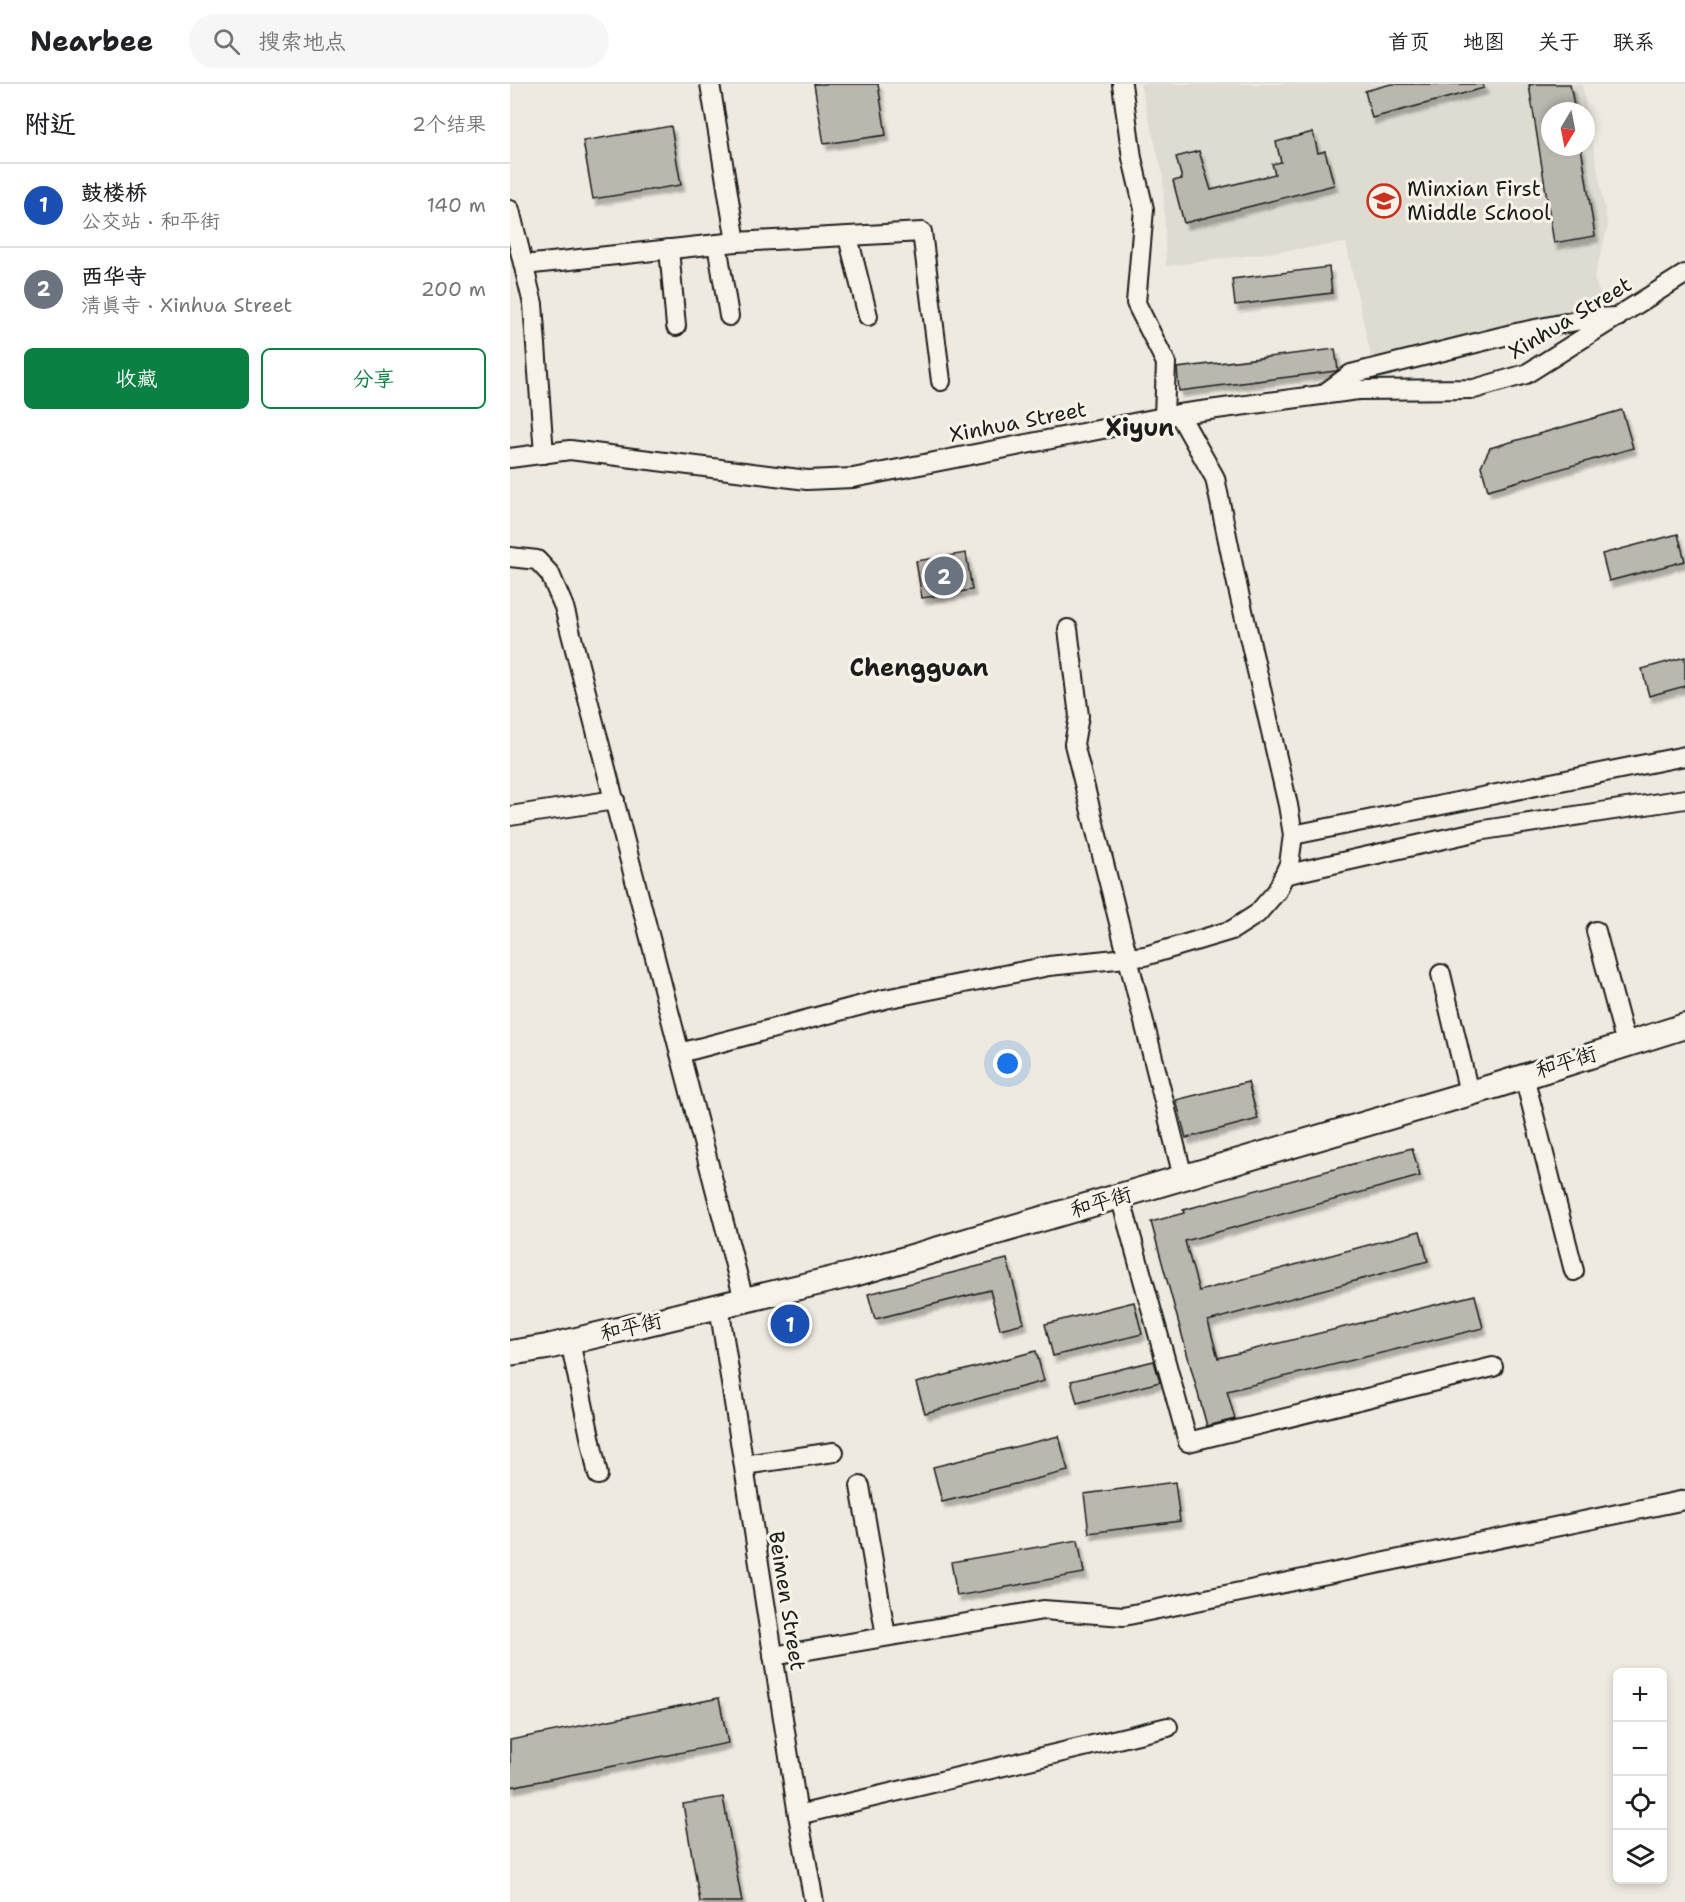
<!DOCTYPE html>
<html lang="zh">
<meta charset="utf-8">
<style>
:root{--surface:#fff;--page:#f6f6f6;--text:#202124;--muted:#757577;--line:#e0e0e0;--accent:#0b8043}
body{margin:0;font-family:"Shantell Sans","LXGW WenKai TC",sans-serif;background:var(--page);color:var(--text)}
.controls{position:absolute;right:18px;bottom:18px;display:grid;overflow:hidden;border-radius:9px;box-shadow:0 3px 9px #0003}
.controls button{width:54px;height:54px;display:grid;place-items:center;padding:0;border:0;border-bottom:2px solid var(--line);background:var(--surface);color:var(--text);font:30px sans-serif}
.compass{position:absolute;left:1031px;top:18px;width:54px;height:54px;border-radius:50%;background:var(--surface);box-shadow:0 3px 9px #0003;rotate:190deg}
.you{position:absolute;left:498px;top:980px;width:21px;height:21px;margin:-15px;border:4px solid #fff;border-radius:50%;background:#1a73e8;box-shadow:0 0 0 9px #1a73e833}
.badge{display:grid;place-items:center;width:39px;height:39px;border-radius:50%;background:var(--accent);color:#fff;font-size:20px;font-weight:700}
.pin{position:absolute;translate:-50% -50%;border:3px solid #fff;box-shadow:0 2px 6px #0006}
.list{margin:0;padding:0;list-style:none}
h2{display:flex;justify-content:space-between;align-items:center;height:78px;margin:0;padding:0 24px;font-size:26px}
h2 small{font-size:20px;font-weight:400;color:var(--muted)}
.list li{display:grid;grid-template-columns:39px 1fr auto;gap:18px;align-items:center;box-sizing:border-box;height:84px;padding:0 24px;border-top:2px solid var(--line)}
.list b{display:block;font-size:22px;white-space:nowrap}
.list p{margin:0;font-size:20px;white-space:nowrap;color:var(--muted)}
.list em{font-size:20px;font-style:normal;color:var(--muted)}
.actions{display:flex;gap:12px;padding:18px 24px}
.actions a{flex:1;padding:14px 0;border:2px solid var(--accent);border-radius:9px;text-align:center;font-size:21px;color:var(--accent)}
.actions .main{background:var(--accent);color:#fff}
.icon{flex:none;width:33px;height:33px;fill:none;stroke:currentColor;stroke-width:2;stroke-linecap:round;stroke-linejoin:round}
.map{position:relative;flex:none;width:1175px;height:1818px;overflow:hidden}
header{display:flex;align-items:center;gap:36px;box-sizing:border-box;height:84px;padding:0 30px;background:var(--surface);border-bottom:2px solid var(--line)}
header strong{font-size:28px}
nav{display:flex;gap:33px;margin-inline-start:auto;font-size:21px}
.search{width:420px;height:54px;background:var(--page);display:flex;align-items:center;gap:15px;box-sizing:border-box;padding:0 21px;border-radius:33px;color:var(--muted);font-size:22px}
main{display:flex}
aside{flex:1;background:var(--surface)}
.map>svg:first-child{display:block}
</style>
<header>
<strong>Nearbee</strong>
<div class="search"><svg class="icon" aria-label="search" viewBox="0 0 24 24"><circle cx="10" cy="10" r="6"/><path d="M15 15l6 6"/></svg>搜索地点</div>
<nav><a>首页</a><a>地图</a><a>关于</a><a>联系</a></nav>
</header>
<main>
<aside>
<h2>附近<small>2个结果</small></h2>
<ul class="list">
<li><span class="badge" style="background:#1a4fb4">1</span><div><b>鼓楼桥</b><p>公交站 · 和平街</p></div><em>140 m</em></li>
<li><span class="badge" style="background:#6b7280">2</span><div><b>西华寺</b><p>清真寺 · Xinhua Street</p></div><em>200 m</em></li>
</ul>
<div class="actions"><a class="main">收藏</a><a>分享</a></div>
</aside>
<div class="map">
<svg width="1175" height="1818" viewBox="0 0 1175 1818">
<defs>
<filter id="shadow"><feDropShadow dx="3.5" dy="6" stdDeviation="1.5" flood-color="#0004"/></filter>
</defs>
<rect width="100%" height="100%" fill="#eeeae0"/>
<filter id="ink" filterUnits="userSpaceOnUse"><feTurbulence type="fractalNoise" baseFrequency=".0167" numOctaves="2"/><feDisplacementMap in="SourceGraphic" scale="12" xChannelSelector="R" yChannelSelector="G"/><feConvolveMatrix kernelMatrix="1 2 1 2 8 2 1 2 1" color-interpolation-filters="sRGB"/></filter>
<g filter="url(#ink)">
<!-- built -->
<path fill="#dedbd1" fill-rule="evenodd" d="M630,0H1072L1098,143L1084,194L1096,225L861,273L836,159L656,182L653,91ZM1040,27H1076V63H1040Z"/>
<!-- building -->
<g fill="#bab7af" stroke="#1c1c1c" stroke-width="1.5" filter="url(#shadow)">
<path d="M304,0H368L376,51L314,60Z"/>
<path d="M881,0H973L974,4L862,34L855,7Z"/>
<path d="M1026,0H1060L1065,27H1040V63H1071L1085,152L1044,159L1019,1Z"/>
<path d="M161,42L171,101L83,115L73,57Z"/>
<path d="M803,48L808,69L815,67L824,101L674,139L663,97L672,95L666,73L689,67L701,106L765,90L762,80L771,78L766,58Z"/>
<path d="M819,183L822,209L725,221L722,195Z"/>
<path d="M825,265L828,286L826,287L669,307L667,284Z"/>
<path d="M1112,326L1123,364L978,406L971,382L980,364Z"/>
<path d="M1168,450L1175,477L1099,497L1092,470Z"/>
<path d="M456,469L462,506L412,514L406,477Z"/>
<path d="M1175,573V602L1139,612L1132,585Z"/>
<path d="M738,998L748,1035L676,1054L666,1016Z"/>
<path d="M902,1064L910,1092L675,1157L689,1207L910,1147L918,1177L698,1237L708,1274L965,1211L973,1244L717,1307L725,1335L697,1342L641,1138L674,1129L673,1126Z"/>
<path d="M497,1175L514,1239L490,1245L480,1206L365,1235L358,1210Z"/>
<path d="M624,1218L632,1250L543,1272L535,1240Z"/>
<path d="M526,1267L534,1297L415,1329L406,1299Z"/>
<path d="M644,1277L650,1298L567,1319L561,1297Z"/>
<path d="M549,1352L558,1387L432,1418L423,1383Z"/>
<path d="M665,1398L670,1437L579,1449L574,1410Z"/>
<path d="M568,1456L574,1489L447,1512L441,1478Z"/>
<path d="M209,1614L218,1659L0,1703V1656Z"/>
<path d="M213,1713L232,1818H190L173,1720Z"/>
</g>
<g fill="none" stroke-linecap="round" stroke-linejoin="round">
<defs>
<g id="minor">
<path d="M200,0L226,158"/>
<path d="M612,0L622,74L634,125L626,219L656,279L654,332"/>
<path d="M0,126L23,220L34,370"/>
<path d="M338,153L358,232"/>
<path d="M207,160L219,232"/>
<path d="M159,165L166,242"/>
<path d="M14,181L226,158L412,148L431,297"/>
<path d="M815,309L841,290L1006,249L1081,234L1108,233"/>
<path d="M0,374L60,366L297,396L343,394L669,330L848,306L964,305L1016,290L1175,190"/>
<path d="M0,473L27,476L40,490L54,523L234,1216"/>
<path d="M558,545L569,632L564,660L673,1093"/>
<path d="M0,732L105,716"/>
<path d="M783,751L1175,672"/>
<path d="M774,791L974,746L1175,715"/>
<path d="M1086,847L1116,960"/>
<path d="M931,890L959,1009"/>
<path d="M170,969L375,915L539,882L635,872L722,846L747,830L767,807L779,780L783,751L778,721L728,505L705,394L669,330"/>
<path d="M1014,992L1064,1187"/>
<path d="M610,1112L678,1358L983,1283"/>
<path d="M209,1222L288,1731L304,1818"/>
<path d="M60,1257L88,1391"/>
<path d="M234,1381L324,1368"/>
<path d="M350,1402L376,1552"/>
<path d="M263,1572L533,1526L614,1532L1175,1416"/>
<path d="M288,1731L658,1643"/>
</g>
<path id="major" d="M0,1269L37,1263L344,1190L988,1001L1175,942"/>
</defs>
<!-- minor casing -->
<use href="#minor" stroke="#1c1c1c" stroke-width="22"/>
<!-- major casing -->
<use href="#major" stroke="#1c1c1c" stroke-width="28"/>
<!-- minor -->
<use href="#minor" stroke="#f7f3e8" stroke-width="18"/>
<!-- major -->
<use href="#major" stroke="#f7f3e8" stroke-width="24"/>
</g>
</g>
<!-- icons -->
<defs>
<symbol id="school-ring" viewBox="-11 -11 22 22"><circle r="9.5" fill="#f7f3e8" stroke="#c8321e" stroke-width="1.5"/><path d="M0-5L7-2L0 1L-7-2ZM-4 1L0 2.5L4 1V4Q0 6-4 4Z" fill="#c8321e"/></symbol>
</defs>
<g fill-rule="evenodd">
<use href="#school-ring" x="855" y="98" width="38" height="38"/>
</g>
<g text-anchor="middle" stroke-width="6" stroke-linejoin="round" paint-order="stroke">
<!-- poi labels -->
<g font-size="21" fill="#1c1c1c" stroke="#f7f3e8" text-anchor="start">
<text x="897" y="112">Minxian First<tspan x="897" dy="24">Middle School</tspan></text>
</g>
<!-- street labels -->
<g font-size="21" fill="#1c1c1c" stroke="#f7f3e8">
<text transform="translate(1060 234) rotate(-31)" y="7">Xinhua Street</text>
<text transform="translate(508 338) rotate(-11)" y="7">Xinhua Street</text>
<text transform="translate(1056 978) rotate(-17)" y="7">和平街</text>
<text transform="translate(591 1118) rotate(-16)" y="7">和平街</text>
<text transform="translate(121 1243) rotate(-13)" y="7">和平街</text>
<text transform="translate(277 1517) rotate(81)" y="7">Beimen Street</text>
</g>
<!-- quarter labels -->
<g font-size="24" font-weight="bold" fill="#1c1c1c" stroke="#f7f3e8">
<text x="630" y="352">Xiyun</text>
<text x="409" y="592">Chengguan</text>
</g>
</g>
</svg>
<div class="controls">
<button>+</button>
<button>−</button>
<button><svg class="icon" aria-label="locate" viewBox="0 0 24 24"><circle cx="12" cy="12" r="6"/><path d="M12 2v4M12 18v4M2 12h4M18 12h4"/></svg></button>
<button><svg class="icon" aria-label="layers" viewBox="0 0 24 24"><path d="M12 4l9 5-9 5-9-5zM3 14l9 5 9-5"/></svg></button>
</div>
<svg class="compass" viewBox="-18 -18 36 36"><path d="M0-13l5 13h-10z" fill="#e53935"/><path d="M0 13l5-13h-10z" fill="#757577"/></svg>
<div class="you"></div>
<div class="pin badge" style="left:280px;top:1240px;background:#1a4fb4">1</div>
<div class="pin badge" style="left:434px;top:492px;background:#6b7280">2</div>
</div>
</main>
